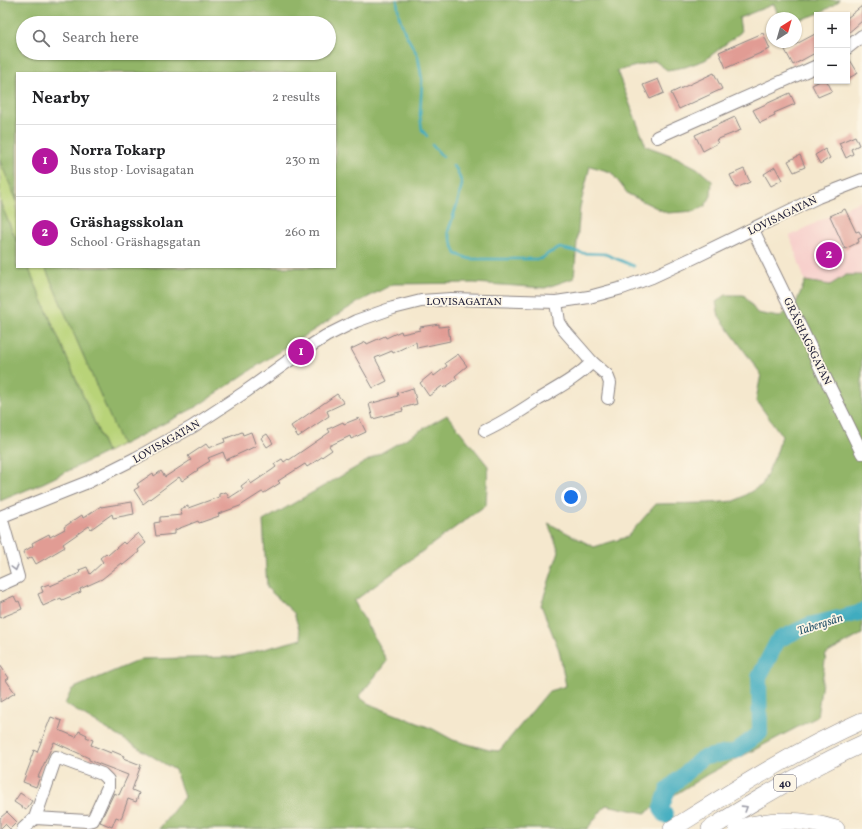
<!DOCTYPE html>
<meta charset="utf-8">
<style>
:root{--surface:#fff;--page:#f6f6f6;--text:#202124;--muted:#757577;--line:#e0e0e0;--accent:#b5179e}
body{margin:0;font-family:Vollkorn,serif;background:var(--page);color:var(--text)}
.controls{position:absolute;right:12px;top:12px;display:grid;overflow:hidden;border-radius:0px;box-shadow:0 1px 3px #0004}
.controls button{width:36px;height:36px;display:grid;place-items:center;padding:0;border:0;border-bottom:1px solid var(--line);background:var(--surface);color:var(--text);font:20px sans-serif}
.compass{position:absolute;left:766px;top:12px;width:36px;height:36px;border-radius:50%;background:var(--surface);box-shadow:0 1px 3px #0004;rotate:37deg}
.you{position:absolute;left:571px;top:497px;width:14px;height:14px;margin:-10px;border:3px solid #fff;border-radius:50%;background:#1a73e8;box-shadow:0 0 0 6px #1a73e833}
.badge{display:grid;place-items:center;width:26px;height:26px;border-radius:50%;background:var(--accent);color:#fff;font-size:13px;font-weight:700}
.pin{position:absolute;translate:-50% -50%;border:2px solid #fff;box-shadow:0 1px 4px #0006}
.list{margin:0;padding:0;list-style:none}
h2{display:flex;justify-content:space-between;align-items:center;height:52px;margin:0;padding:0 16px;font-size:17px}
h2 small{font-size:13px;font-weight:400;color:var(--muted)}
.list li{display:grid;grid-template-columns:26px 1fr auto;gap:12px;align-items:center;box-sizing:border-box;height:72px;padding:0 16px;border-top:1px solid var(--line)}
.list b{display:block;font-size:15px;white-space:nowrap}
.list p{margin:0;font-size:13px;white-space:nowrap;color:var(--muted)}
.list em{font-size:13px;font-style:normal;color:var(--muted)}
.icon{flex:none;width:22px;height:22px;fill:none;stroke:currentColor;stroke-width:2;stroke-linecap:round;stroke-linejoin:round}
.map{position:relative;flex:none;width:862px;height:829px;overflow:hidden}
.search{position:absolute;background:var(--surface);box-shadow:0 1px 3px #0004;left:16px;top:16px;width:320px;height:44px;display:flex;align-items:center;gap:10px;box-sizing:border-box;padding:0 14px;border-radius:22px;color:var(--muted);font-size:15px}
.panel{position:absolute;background:var(--surface);box-shadow:0 1px 3px #0004;left:16px;top:72px;width:320px;height:196px;border-radius:0px}
.map>svg:first-child{display:block}
</style>
<div class="map">
<svg width="862" height="829" viewBox="0 0 862 829">
<rect width="100%" height="100%" fill="#fcf5e5"/>
<filter id="ink" filterUnits="userSpaceOnUse"><feTurbulence type="fractalNoise" baseFrequency=".025" numOctaves="2"/><feDisplacementMap in="SourceGraphic" scale="8" xChannelSelector="R" yChannelSelector="G"/><feConvolveMatrix kernelMatrix="1 2 1 2 8 2 1 2 1" color-interpolation-filters="sRGB"/></filter>
<filter id="wash" filterUnits="userSpaceOnUse"><feTurbulence type="fractalNoise" baseFrequency=".012" numOctaves="4" result="noise"/><feDisplacementMap in="SourceGraphic" scale="16" xChannelSelector="R" yChannelSelector="G"/><feGaussianBlur stdDeviation="0.9" result="paint"/><feColorMatrix in="noise" values="0 0 0 0 0 0 0 0 0 0 0 0 0 0 0 0 0 1.4 0 .05"/><feComposite in="paint" operator="in"/></filter>
<g filter="url(#wash)">
<rect width="100%" height="100%" fill="#f5e8ce"/>
<!-- built -->
<path fill="#f7d0cc" d="M862,200V275H846L830,285L805,281L790,236L847,207Z"/>
<!-- green -->
<g fill="#b8d378" stroke="#6d7a5a">
<path d="M0,161L17,201V242L0,202Z"/>
<path d="M28,267H45L122,444L107,452Z"/>
</g>
<!-- forest -->
<g fill="#92b568" stroke="#5a6c52" fill-rule="evenodd">
<path d="M0,0H840C826,11 813,17 796,20V18H779L774,4L739,18L741,32L705,60L685,67L667,70L655,61L617,71L646,146L676,157L697,168L712,181L711,196L705,206L695,211L667,213L628,194L611,172L590,166L580,207L574,278L545,288L474,283L393,284L355,304L260,364L196,407L122,445L45,267H335V73H17V201L0,161ZM23,23H329V53H23Z"/>
<path d="M0,202L17,242V267H28L107,452L43,483L0,501Z"/>
<path d="M846,275H862V634L826,654L817,717L708,774L645,813L606,805L587,829H159L184,797L175,770L65,704L72,689L142,659L234,657L302,639L294,613L267,588L263,521L447,415L488,466L486,505L354,601L387,661L359,697L369,704L433,729L453,740L489,750L499,751L549,691L566,686L559,650L541,605L559,551L548,523L594,547L627,537L656,504L708,503L735,501L762,485L776,454L782,436L756,400L761,374L719,316L716,302L726,295H744L757,313L779,317L795,306L805,281L830,285Z"/>
</g>
<g fill="none" stroke-linecap="round" stroke-linejoin="round">
<!-- stream -->
<g stroke="#40acbf" stroke-width="2.5">
<path d="M397,0L399,16L405,33L418,56L422,80L420,115L422,130L427,136"/>
<path d="M432,145L443,157"/>
<path d="M453,166L457,170L462,184L458,201L448,232L456,254L470,259H541L549,253L560,248L583,253L605,254L634,266"/>
</g>
<!-- river -->
<path stroke="#40acbf" stroke-width="16" d="M666,816L661,809L668,789L702,758L736,751L760,733L759,677L778,640L809,625L859,613L862,611"/>
</g>
<g id="blocks">
<!-- building -->
<g fill="#e19c94">
<path d="M862,6V21L847,34V18Z"/>
<path d="M763,33L770,49L726,68L719,52Z"/>
<path d="M817,33V52L793,65L785,50Z"/>
<path d="M847,55L858,73L847,79Z"/>
<path d="M714,73L722,89L679,109L671,93Z"/>
<path d="M658,79L664,93L650,99L643,85Z"/>
<path d="M820,81H827L832,91L818,97L812,85Z"/>
<path d="M790,93L795,104L774,113L775,116L760,123L753,110Z"/>
<path d="M735,117L741,130L716,140L718,143L703,151L695,135Z"/>
<path d="M855,136L859,145L851,149L853,154L846,158L839,143Z"/>
<path d="M825,149L830,158L820,164L815,155Z"/>
<path d="M800,155L805,167L794,172L788,161Z"/>
<path d="M775,167L782,180L771,186L764,174Z"/>
<path d="M744,169L750,182L736,188L730,175Z"/>
<path d="M845,209L856,232L859,231L862,237L858,239L859,242L845,249L830,216Z"/>
<path d="M439,324V327L448,326L450,341L417,348L416,342L393,353L392,351L375,358L387,381L373,388L351,349L366,342L367,344L385,336L386,338L401,331L402,334L420,330V327Z"/>
<path d="M458,354L467,366L455,376L457,379L444,388L442,386L429,396L420,383L432,373L434,376L447,366L445,363Z"/>
<path d="M413,388L417,404L402,408L403,411L373,419L369,404L398,396L397,393Z"/>
<path d="M337,394L344,403L327,411L329,416L298,437L291,426Z"/>
<path d="M359,418L366,432L351,439L350,436L329,446L332,450L307,467L305,464L278,481L280,483L264,493L262,492L240,506L218,514L219,516L199,523L198,521L175,530V534L156,536L154,523L160,522V517L182,515L180,509L188,506V508L219,497V494L226,492L229,498L243,489L241,486L249,480L251,484L272,470L276,467L274,464L282,459L284,462L288,459L289,460L330,432L328,429L343,422L344,424Z"/>
<path d="M242,432L243,435L251,432L256,446L226,460L223,452L208,458L210,461L197,469L198,470L182,481L179,477L143,504L134,490L139,487L137,484L153,473L154,476L161,471L165,477L191,460L188,456L206,444L209,448L225,442L224,439Z"/>
<path d="M267,434L273,443L267,447L261,438Z"/>
<path d="M132,502L134,514L113,518L112,514L91,529L89,526L63,544L65,547L36,564L32,557L27,560L23,552L33,546L32,543L49,534L50,537L65,529L64,527L82,515L83,518L101,506V507Z"/>
<path d="M138,533L146,543L138,550L139,552L123,565L122,563L102,579L80,589L81,592L62,600L61,598L43,606L38,594L43,592L41,587L49,584L50,586L80,573L79,570L87,567L90,574L103,562L100,558L106,553L108,555L123,542L125,544Z"/>
<path d="M14,596L17,602L19,601L22,609L0,618V602Z"/>
<path d="M0,665L9,678L6,680L15,693L0,702Z"/>
<path d="M51,717L62,721L59,730L76,737L79,731L87,735L86,737L93,740L91,745L111,753L112,751L124,756L123,758L141,765L132,790L139,793L136,802L128,799L121,819L116,817L112,827L100,822L114,793L119,795L128,775L89,760V758L54,742L38,777H40L36,787L23,782L31,761H30L34,750L37,752Z"/>
<path d="M20,793L32,801L26,810L14,802Z"/>
<path d="M7,812L17,822L10,829L5,824L0,829V818Z"/>
</g>
</g>
</g>
<g filter="url(#ink)">
<use href="#blocks" fill-opacity="0" stroke="#8c8584" stroke-width="1"/>
<g fill="none" stroke-linecap="round" stroke-linejoin="round">
<defs>
<g id="minor">
<path d="M847,48L862,36"/>
<path d="M657,137L817,66"/>
<path d="M753,230L862,453"/>
<path d="M556,302L559,322L564,330L592,362L607,375L610,383L608,398"/>
<path d="M485,431C504,422 521,411 539,399C557,388 577,378 592,362"/>
<path d="M0,517L88,482L136,458L192,427L245,392L301,352L326,336L356,321L393,308L421,301L451,299L556,302L589,297L622,288L652,277L693,258L818,197L862,180"/>
<path d="M0,585L18,577L1,517"/>
<path d="M23,829L35,818L56,757L102,774L108,780V787L93,820L87,821L35,818"/>
</g>
<g id="highway">
<path d="M672,829C734,790 795,751 862,721"/>
<path d="M710,829C759,798 809,768 862,744"/>
<path d="M737,829C768,818 805,819 836,829"/>
</g>
</defs>
<!-- minor casing -->
<use href="#minor" stroke="#8c8584" stroke-width="14"/>
<!-- highway casing -->
<use href="#highway" stroke="#8c8584" stroke-width="18"/>
<!-- minor -->
<use href="#minor" stroke="#fff" stroke-width="12"/>
<!-- highway -->
<use href="#highway" stroke="#fff" stroke-width="17"/>
</g>
<!-- one-way arrows -->
<defs><path id="oneway-chevron" d="M-2-3.5L2.5 0L-2 3.5" fill="none" stroke-width="1.6" stroke-linecap="round" stroke-linejoin="round"/></defs>
<g stroke="#9c9ca7">
<use href="#oneway-chevron" transform="translate(15 568) rotate(75)"/>
<use href="#oneway-chevron" transform="translate(745 808) rotate(-32)"/>
</g>
</g>
<g text-anchor="middle" stroke-width="3.5" stroke-linejoin="round" paint-order="stroke">
<!-- shield labels -->
<rect fill="#fcf5e5" stroke="#63616e" stroke-width="1" x="774" y="775" width="22" height="16" rx="3"/>
<g font-size="10" font-weight="bold" fill="#22223b">
<text x="785" y="787">40</text>
</g>
<!-- street labels -->
<g font-size="11" fill="#22223b" stroke="#fcf5e5">
<text transform="translate(782 215) rotate(-26)" y="4">LOVISAGATAN</text>
<text x="464" y="305">LOVISAGATAN</text>
<text transform="translate(808 341) rotate(64)" y="4">GRÄSHAGSGATAN</text>
<text transform="translate(166 441) rotate(-30)" y="4">LOVISAGATAN</text>
</g>
<!-- water labels -->
<g font-size="12" font-style="italic" fill="#2e5970" stroke="#fcf5e5">
<text transform="translate(820 624) rotate(-18)" y="4">Tabergsån</text>
</g>
</g>
</svg>
<div class="controls">
<button>+</button>
<button>−</button>
</div>
<svg class="compass" viewBox="-18 -18 36 36"><path d="M0-13l5 13h-10z" fill="#e53935"/><path d="M0 13l5-13h-10z" fill="#757577"/></svg>
<div class="you"></div>
<div class="pin badge" style="left:301px;top:352px">1</div>
<div class="pin badge" style="left:829px;top:255px">2</div>
<div class="search"><svg class="icon" aria-label="search" viewBox="0 0 24 24"><circle cx="10" cy="10" r="6"/><path d="M15 15l6 6"/></svg>Search here</div>
<section class="panel">
<h2>Nearby<small>2 results</small></h2>
<ul class="list">
<li><span class="badge">1</span><div><b>Norra Tokarp</b><p>Bus stop · Lovisagatan</p></div><em>230 m</em></li>
<li><span class="badge">2</span><div><b>Gräshagsskolan</b><p>School · Gräshagsgatan</p></div><em>260 m</em></li>
</ul>
</section>
</div>
